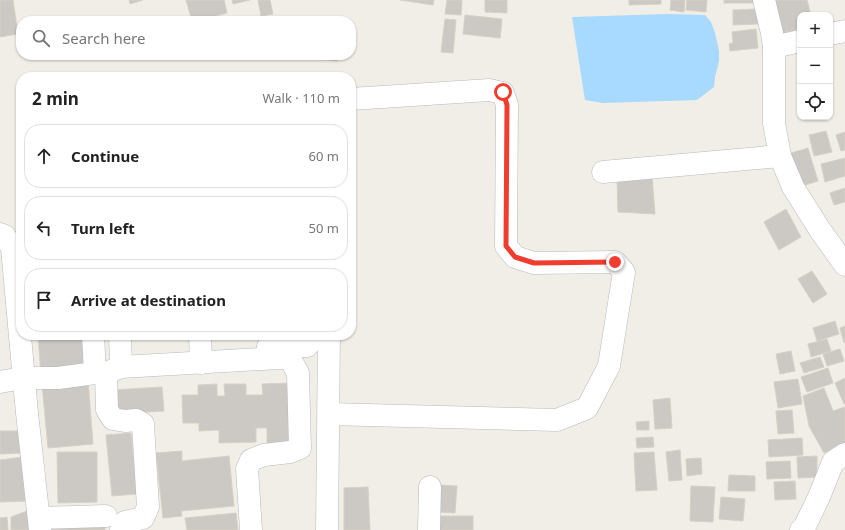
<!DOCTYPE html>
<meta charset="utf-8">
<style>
:root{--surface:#fff;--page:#f6f6f6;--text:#222;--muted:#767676;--line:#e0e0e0}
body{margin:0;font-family:"Noto Sans",sans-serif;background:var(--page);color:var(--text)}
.controls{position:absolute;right:12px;top:12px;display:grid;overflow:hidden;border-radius:8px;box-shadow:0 1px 3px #0004}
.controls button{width:36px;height:36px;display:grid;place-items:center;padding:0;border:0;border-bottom:1px solid var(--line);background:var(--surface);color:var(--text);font:20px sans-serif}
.stop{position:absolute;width:12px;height:12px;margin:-9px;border:3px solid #ef3d2f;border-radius:50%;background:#fff}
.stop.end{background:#ef3d2f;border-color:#fff;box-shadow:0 1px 4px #0008}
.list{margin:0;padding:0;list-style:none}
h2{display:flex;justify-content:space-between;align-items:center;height:52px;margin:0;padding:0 16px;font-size:17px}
h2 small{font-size:13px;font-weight:400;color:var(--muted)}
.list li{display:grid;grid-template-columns:26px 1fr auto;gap:12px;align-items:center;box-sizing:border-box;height:64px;margin:0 8px 8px;padding:0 8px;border:1px solid var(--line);border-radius:16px}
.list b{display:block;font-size:15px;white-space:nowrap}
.list em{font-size:13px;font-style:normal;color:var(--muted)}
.icon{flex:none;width:22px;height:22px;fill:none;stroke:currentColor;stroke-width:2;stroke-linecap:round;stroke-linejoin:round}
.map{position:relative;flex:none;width:845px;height:530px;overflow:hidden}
.search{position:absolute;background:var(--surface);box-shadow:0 1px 3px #0004;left:16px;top:16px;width:340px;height:44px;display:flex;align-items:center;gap:10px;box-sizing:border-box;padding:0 14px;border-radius:16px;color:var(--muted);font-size:15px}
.panel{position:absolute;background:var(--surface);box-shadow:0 1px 3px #0004;left:16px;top:72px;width:340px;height:268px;border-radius:16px}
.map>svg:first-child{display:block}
</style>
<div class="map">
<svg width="845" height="530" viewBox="0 0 845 530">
<rect width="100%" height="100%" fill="#f1eee7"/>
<!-- water -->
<path fill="#a8d9ff" d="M668,14L705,15L711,22L715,33L719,51V61L715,77L714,87L697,100L603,103L585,100L572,17Z"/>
<!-- building -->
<g fill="#ccc9c4" stroke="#d6d0c5">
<path d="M0,0H13L18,34L0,37Z"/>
<path d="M129,0H143L130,4Z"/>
<path d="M186,0H224L227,13L196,21H192Z"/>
<path d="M232,0H250L233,4Z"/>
<path d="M258,0H270L273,14L261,16Z"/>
<path d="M400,0H434L433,5Z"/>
<path d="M447,0H462L461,15L445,14Z"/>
<path d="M485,0H507V13L485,12Z"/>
<path d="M629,0H661V4L629,5Z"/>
<path d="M671,0H685L684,12L670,10Z"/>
<path d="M687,0H707L706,12L686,10Z"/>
<rect x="724" y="0" width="31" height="3"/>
<path d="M775,0H807L811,15H800V29L782,33Z"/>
<path d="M757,9L758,24L733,25V10Z"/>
<path d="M465,15L502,19L500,38L463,34Z"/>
<path d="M445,19L456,20L453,53L441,52Z"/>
<path d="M756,29L758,48L730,51L729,44L733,43L732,32Z"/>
<path d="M300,55H338L337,61L300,56Z"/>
<path d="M826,131L832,152L814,156L809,135Z"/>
<path d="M845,132V150L841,151L836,135Z"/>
<path d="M808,148L818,181L799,187L788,154Z"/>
<path d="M845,158V176L825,182L821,164Z"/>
<path d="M652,175L655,214L618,212L617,179Z"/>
<path d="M845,188V202L834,205L830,193Z"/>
<path d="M786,209L801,237L779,250L764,222Z"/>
<path d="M812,271L827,294L813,303L798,279Z"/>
<path d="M835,321L839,334L817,341L813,328Z"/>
<path d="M845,326V342L844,343L840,328Z"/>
<path d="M38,335H85L88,372L41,375Z"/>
<path d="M827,339L831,351L811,357L808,344Z"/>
<path d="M840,349L844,361L827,366L823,354Z"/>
<path d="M791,351L795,371L780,374L776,354Z"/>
<path d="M820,357L824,367L804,373L800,363Z"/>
<path d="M828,368L833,383L807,392L801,377Z"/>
<path d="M845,378V404H844L835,383Z"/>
<path d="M798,379L802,404L778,408L774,382Z"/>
<path d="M88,380L93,444L48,448L42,384Z"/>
<path d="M293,383L294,447H267V428H256V442L219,443V430L199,431V423H183L182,395H198V385L217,384V396H225L224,384H246V395H263L262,384Z"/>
<path d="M162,387L164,411L114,414L112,390Z"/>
<path d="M824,388L833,411L845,407V445L824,453L809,426L803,396Z"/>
<path d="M670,398L672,428L655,429L653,400Z"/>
<path d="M792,410L794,433L778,434L776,411Z"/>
<path d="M649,421V430H637L636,422Z"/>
<path d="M0,431H20L24,453L0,454Z"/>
<path d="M131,433L137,494L112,496L106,435Z"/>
<path d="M653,437L654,447L637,448L636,438Z"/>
<path d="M802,438L803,455L769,457L768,440Z"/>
<path d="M680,450L682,480L669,481L666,452Z"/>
<path d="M182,451V461L229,456L234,506L181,511L182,516L163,518L156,453Z"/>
<path d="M57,452H97V502L58,503Z"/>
<path d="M654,452L657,490L636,491L634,453Z"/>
<path d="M817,456V477L798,478L797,457Z"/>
<path d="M23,457L31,501L0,502V460Z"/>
<path d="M701,458L702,474L687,476L686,459Z"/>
<path d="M790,461L791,478L767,479L766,462Z"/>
<path d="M729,475L755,476V491H728Z"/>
<path d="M795,481L796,499L775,500L774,482Z"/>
<path d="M439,485L457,486L455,513L437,512Z"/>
<path d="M691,486L715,487L713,522L690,521Z"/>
<path d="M368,487L370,530H344V488Z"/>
<path d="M721,497L745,499L743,521L719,519Z"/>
<path d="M32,509L34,530H11V517Z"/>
<path d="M236,513L238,530H187L185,518Z"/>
<rect x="436" y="516" width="37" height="14"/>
<path d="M7,517L8,530H0V518Z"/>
<path d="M50,522L105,523V530H51Z"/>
</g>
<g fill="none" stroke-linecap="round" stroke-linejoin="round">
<defs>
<g id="minor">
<path d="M764,0L772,33L774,47L800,41"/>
<path d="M830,34L845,31"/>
<path d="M774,47V123L780,156L793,187L820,230L845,265"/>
<path d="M603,172L780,156"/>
<path d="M0,234L5,236L12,248L27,413L40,530"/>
<path d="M120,335L121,367"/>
<path d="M200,335L201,363"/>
<path d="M268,347L307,346L313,339V335"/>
<path d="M0,382L23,378H58L95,373L93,335"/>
<path d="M329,414L557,420L587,408L609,366L624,272L615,262L534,263L515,257L506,246L507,105L503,93L489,90L351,99"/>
<path d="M39,518L106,516"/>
<path d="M121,530L125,522L143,518L148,507L143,424L136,420L125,421L113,419L107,410L106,373L121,367L278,358L290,359L298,373L300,448L290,452L264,455L251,460L247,469L251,530"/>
<path d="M327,530L329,335"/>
<path d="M429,530L430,487"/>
<path d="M801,530L804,528L819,497L833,462L845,454"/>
</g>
</defs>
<!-- minor casing -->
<use href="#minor" stroke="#b7b9bd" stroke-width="23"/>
<!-- minor -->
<use href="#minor" stroke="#fff" stroke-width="22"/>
</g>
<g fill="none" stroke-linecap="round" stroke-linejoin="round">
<!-- route -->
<path stroke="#ef3d2f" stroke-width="5" d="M503,92L507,105L506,246L515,257L534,263L615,262"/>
</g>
</svg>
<div class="controls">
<button>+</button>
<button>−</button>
<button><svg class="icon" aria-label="locate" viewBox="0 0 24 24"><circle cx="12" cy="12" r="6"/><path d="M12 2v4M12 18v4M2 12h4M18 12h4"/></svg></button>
</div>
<div class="stop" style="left:503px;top:92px"></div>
<div class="stop end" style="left:615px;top:262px"></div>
<div class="search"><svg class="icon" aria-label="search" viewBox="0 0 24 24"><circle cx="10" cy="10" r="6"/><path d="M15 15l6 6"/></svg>Search here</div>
<section class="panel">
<h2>2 min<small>Walk · 110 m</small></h2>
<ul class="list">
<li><svg class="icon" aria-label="ahead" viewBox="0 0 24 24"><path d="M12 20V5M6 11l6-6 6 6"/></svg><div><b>Continue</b></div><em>60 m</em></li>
<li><svg class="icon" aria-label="left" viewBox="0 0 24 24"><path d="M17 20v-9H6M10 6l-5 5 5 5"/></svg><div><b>Turn left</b></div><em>50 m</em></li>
<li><svg class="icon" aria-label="arrive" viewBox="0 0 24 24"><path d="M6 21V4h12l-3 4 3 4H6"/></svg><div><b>Arrive at destination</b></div></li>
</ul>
</section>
</div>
